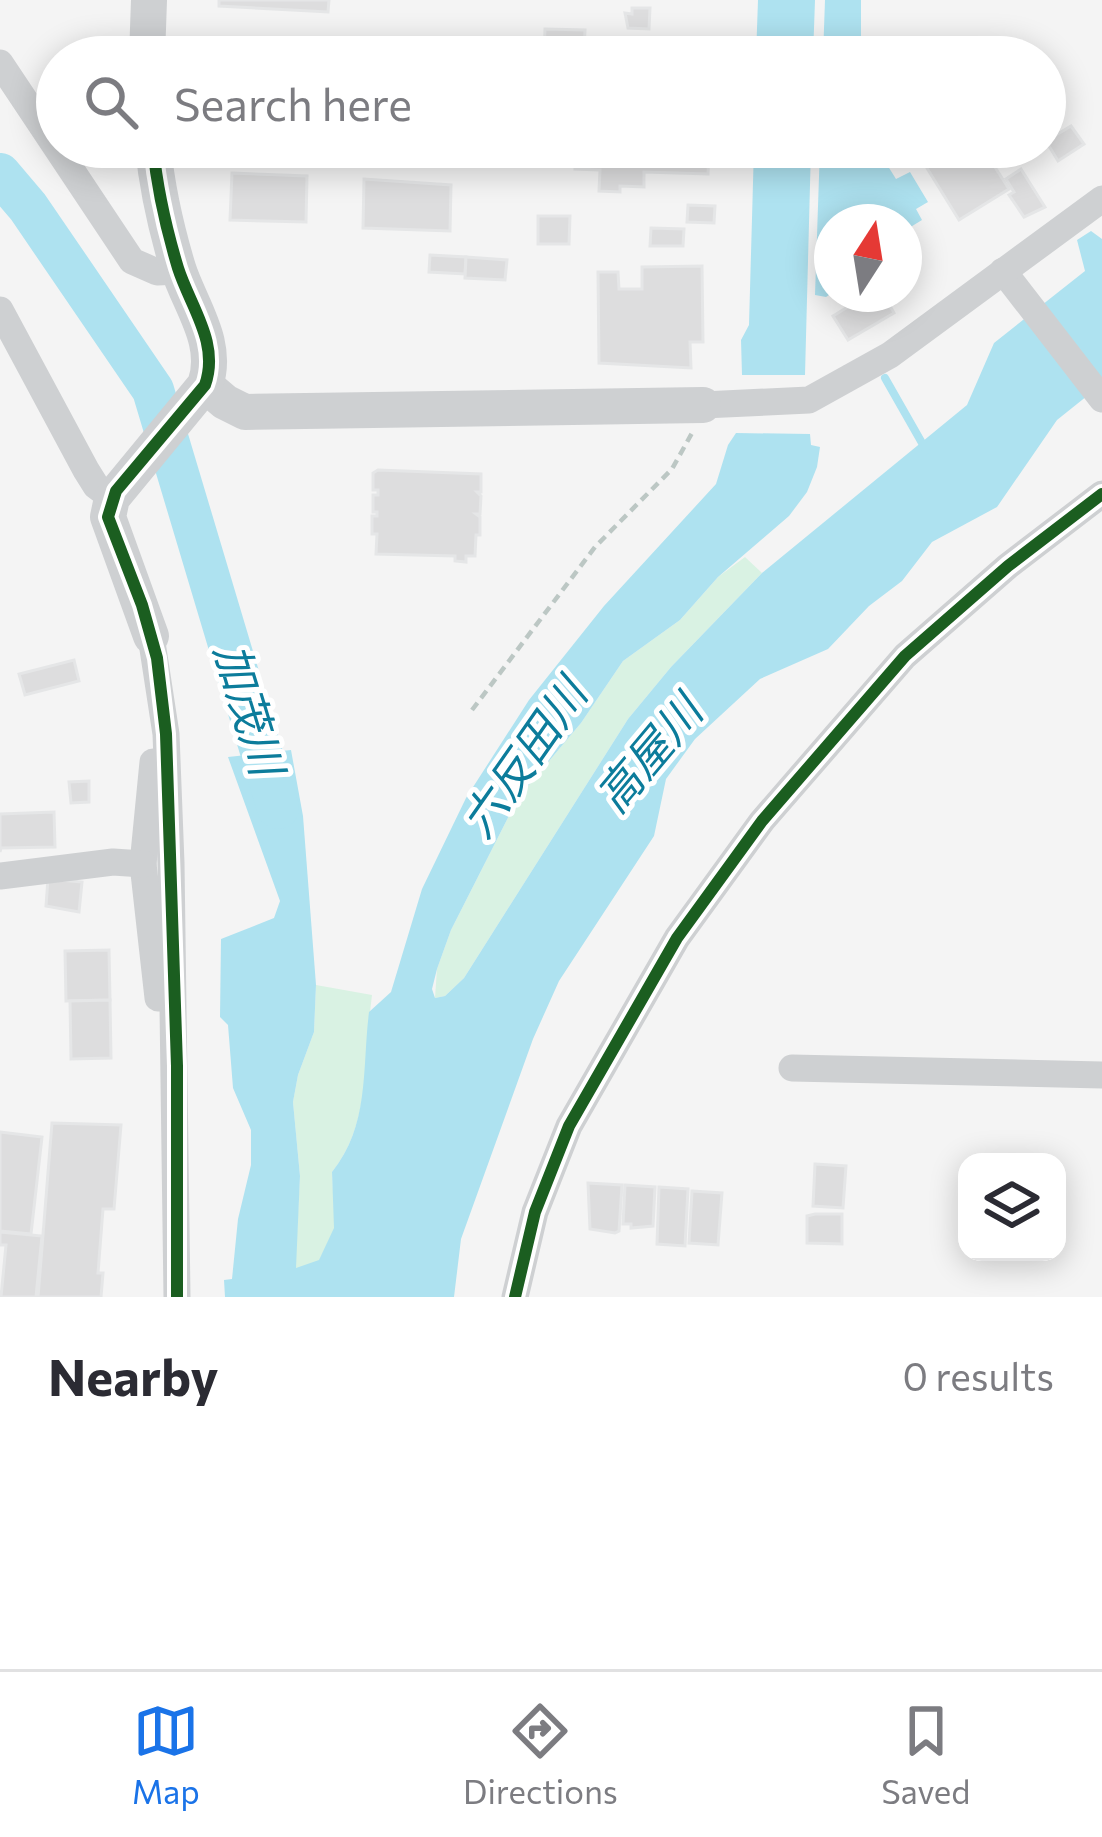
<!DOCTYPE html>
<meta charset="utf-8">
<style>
:root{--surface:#fff;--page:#f7f7f7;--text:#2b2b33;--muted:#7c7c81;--line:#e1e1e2;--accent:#1a73e8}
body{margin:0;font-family:Commissioner,"Noto Sans JP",sans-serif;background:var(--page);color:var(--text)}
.controls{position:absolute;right:36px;bottom:36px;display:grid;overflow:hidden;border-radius:24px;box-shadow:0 6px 30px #0003}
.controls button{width:108px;height:108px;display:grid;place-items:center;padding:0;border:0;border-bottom:3px solid var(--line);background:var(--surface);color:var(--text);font:60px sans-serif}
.compass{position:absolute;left:814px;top:204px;width:108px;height:108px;border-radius:50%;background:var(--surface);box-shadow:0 6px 30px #0003;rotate:12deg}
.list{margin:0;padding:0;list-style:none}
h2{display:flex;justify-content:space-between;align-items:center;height:156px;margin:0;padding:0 48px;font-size:51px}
h2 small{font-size:39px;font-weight:400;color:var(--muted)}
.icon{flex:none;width:66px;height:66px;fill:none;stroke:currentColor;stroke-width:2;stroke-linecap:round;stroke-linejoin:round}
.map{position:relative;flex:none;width:1102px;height:1297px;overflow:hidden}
.search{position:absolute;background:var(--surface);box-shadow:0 6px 30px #0003;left:36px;right:36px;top:36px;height:132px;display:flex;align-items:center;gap:30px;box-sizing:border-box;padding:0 42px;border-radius:66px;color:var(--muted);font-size:45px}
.sheet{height:372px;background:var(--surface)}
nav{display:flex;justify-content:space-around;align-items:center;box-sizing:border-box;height:168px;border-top:3px solid var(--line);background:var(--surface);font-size:33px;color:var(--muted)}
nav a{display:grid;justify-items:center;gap:6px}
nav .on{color:var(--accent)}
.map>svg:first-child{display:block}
</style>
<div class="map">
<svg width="1102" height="1297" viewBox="0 0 1102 1297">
<rect width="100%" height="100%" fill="#f4f4f4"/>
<!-- green -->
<g fill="#d9f2e3">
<path d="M745,557L762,573L671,667L628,719L464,978L445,996L435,998L437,969L451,930L518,798L581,723L623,661L680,620L718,577Z"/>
<path d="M316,985L372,995C364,1054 372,1123 332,1172L335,1228L319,1261L295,1269L300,1176L293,1102L298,1075L314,1032Z"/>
</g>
<!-- water -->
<g fill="#aee2f0">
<path d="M758,0H815L813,57H756Z"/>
<path d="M825,0H861V57H823Z"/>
<path d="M754,147H811L805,375H742L741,340L749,325Z"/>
<path d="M820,147H876L896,179L910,172L928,202L916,209L922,220L904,231V222H832V293L826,297L815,295Z"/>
<path d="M1091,231L1102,239V384L1057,420L997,507L932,542L902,581L869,606L828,649L760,679L695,739L666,779L654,836L559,981L533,1039L461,1239L454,1297H225L224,1280L232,1279L238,1219L251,1165V1130L233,1088L228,1025L220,1017L221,939L274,918L280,901L228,757L291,750L303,816L316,985L314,1032L298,1075L293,1102L300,1176L296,1268L319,1260L334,1228L332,1172C370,1125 362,1068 369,1012L391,992L422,889L466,798L529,700L604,606L716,484L728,445L736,433L810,434L811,445L820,447L817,467L807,492L789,516L718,577L680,620L623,661L581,723L518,798L451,930L437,969L432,989L435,998L445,996L464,978L628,719L671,667L762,573L967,405L994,343L1085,271L1077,240Z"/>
</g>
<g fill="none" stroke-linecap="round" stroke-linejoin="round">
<!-- stream -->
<path stroke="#aee2f0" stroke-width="8" d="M885,378L926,450"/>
<!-- river -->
<path stroke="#aee2f0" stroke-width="42" d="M0,174L28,207L153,390L278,808"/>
</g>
<!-- building -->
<g fill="#ddddde" stroke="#e5e6e7" stroke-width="3">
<path d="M219,0H329L328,12L219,6Z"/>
<path d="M632,8H650L649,29L628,28L625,13L632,14Z"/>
<path d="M545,29L585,30L584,52L570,51V57H476V52L544,54Z"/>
<path d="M365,38L427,41L426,57H364Z"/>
<path d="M1071,126L1084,144L1058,161L1046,141Z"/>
<path d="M452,147H562V163L451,157Z"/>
<path d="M576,147H709L708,174L644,172V187L620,186V192L599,191L600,170L575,169Z"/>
<path d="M943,147H982L1009,189L959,220L922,160Z"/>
<path d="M1021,169L1045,207L1024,217L1009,195L1014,192L1006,179Z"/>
<path d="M232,173L307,176L306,222L230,220Z"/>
<path d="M364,179L451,185L450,231L363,228Z"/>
<path d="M688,205L715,206L714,223L687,222Z"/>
<path d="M538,216H570L569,244H538Z"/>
<path d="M651,228L684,229L683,246H650Z"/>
<path d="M430,255L466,257L465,274L429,272Z"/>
<path d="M466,257L507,260L505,280L465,278Z"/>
<path d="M702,266L703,342H690L691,368L599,363L598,272H618L619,289H642V267Z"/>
<path d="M869,294H883L894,313L848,340L833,316Z"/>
<path d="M378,470L481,474V492H477L481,496L480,514H476L480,517V535H476L475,556H466V562L455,561V556L376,554L377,534H372V516H377V512H373V495H378V490H373V473Z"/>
<path d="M74,660L79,681L25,695L19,674Z"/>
<path d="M89,781V802L71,803L69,782Z"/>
<path d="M54,812L55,847L1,848L0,852V814Z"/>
<path d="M48,879L82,882L79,912L46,906Z"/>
<path d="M109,950L110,1000L66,1001L65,951Z"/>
<path d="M110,1000L111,1058L71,1059L70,1001Z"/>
<path d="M52,1123L121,1125L114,1209H103L98,1273H103L101,1297H38Z"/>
<path d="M0,1132L42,1137L31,1234L0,1231Z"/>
<path d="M815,1164L846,1166L843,1208L813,1206Z"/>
<path d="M588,1183L622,1185L619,1231L615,1233L590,1229Z"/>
<path d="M625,1185L655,1187L653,1226L631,1228V1224H623Z"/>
<path d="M659,1187L688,1189L685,1246L657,1244Z"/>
<path d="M692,1191L722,1193L718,1245L689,1243Z"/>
<path d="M815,1214H842V1244L807,1243V1216Z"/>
<path d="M0,1232L42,1236L36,1297H1L6,1245H0Z"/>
</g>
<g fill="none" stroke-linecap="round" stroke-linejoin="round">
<!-- path -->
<path stroke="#bcc7c4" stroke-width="4.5" stroke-dasharray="9 6" stroke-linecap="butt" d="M472,710L595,547L672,469L692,433"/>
<!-- minor -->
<g stroke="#ced0d2" stroke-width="27">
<path d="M0,63L132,261L157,272L179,271"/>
<path d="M1003,271L1102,399"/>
<path d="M0,310L86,470L96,486L112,498"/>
<path d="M703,405L809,400L890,355L1102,199"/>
<path d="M151,636L166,734L171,863L177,1297"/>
<path d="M153,762L143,864L158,998"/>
<path d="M0,876L113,862L143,864"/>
<path d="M792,1068L1102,1075"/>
<path d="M515,1297L535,1212L569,1126L677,938L762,821L905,656L1008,566L1102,494"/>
</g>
<!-- tertiary -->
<g stroke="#ced0d2" stroke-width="36">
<path d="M147,57L149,0"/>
<path d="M205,385L225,402L245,412L703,405"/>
<path d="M151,636L108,517L112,498L205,385C220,343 190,306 178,268C166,228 157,188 153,147"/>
</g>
<defs>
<g id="cycleway">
<path d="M153,147C157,188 166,228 178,268C190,306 220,343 205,385L116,491L108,517L142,605L157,658L166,734L177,1066V1297"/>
<path d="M515,1297L535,1212L569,1126L677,938L762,821L905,656L1008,566L1102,494"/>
</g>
</defs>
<!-- cycleway casing -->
<use href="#cycleway" stroke="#fff" stroke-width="20"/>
<!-- cycleway -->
<use href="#cycleway" stroke="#1b5e20" stroke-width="12"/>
</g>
<g text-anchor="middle" stroke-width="10" stroke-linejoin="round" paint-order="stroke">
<!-- water labels -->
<g font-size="45" font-style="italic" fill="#0c7c9b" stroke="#fff">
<text transform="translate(249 709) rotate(73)" y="16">加茂川</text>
<text transform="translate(649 754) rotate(-50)" y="16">高屋川</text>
<text transform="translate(524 758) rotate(-55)" y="16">六反田川</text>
</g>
</g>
</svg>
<div class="controls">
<button><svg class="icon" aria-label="layers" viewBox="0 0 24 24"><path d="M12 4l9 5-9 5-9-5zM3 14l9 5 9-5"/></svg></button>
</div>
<svg class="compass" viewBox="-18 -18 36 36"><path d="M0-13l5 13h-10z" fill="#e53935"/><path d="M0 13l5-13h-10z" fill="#7c7c81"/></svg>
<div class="search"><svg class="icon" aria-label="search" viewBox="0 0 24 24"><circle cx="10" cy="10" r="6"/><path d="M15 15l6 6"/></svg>Search here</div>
</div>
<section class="sheet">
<h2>Nearby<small>0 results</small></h2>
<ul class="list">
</ul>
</section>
<nav>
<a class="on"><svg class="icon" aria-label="map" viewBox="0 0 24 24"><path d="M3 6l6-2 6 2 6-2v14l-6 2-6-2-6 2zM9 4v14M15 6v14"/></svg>Map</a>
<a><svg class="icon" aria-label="directions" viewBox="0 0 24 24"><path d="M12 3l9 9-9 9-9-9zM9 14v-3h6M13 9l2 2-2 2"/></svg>Directions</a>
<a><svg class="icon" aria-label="saved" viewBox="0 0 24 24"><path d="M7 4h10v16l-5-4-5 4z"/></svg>Saved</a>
</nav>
